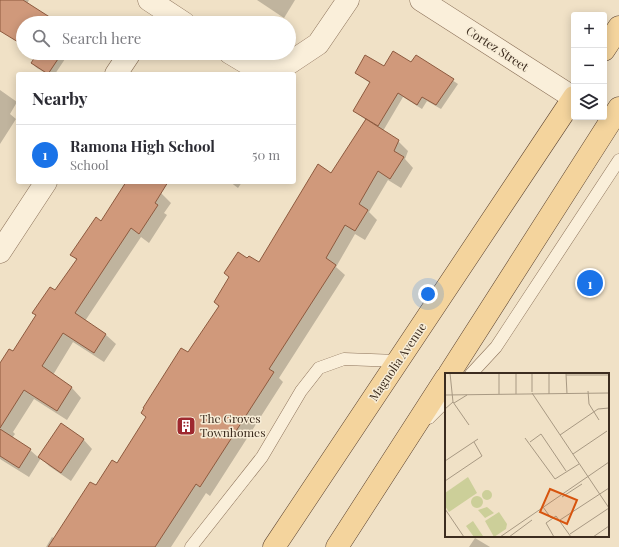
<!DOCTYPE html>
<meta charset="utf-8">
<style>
:root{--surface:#fff;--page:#f2f2f3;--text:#2b2b33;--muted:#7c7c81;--line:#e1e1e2;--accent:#1a73e8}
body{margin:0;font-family:"Playfair Display",serif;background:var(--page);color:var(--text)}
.controls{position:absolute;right:12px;top:12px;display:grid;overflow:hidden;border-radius:4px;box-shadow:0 2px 10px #0003}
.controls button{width:36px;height:36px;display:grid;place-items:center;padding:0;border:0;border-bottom:1px solid var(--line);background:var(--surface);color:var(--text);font:20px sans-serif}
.you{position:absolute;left:428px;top:294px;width:14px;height:14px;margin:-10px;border:3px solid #fff;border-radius:50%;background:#1a73e8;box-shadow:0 0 0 6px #1a73e833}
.badge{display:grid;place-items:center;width:26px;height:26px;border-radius:50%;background:var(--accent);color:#fff;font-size:13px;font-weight:700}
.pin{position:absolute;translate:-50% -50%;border:2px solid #fff;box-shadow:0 1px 4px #0006}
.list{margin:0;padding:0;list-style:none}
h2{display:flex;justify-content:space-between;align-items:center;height:52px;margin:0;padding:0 16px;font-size:17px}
h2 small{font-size:13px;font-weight:400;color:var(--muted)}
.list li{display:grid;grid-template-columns:26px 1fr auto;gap:12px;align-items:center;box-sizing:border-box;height:60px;padding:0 16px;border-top:1px solid var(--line)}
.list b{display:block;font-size:15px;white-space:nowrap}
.list p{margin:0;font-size:13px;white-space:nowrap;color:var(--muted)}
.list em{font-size:13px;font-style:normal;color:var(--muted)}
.icon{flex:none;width:22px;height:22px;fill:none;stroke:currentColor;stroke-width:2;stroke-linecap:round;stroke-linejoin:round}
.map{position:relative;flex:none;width:619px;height:547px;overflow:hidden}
.search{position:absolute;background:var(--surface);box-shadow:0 2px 10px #0003;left:16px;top:16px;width:280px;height:44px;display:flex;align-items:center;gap:10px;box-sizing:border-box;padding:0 14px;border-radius:22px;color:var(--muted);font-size:15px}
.panel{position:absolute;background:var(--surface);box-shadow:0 2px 10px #0003;left:16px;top:72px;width:280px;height:112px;border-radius:4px}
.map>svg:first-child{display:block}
</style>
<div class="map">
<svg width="619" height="547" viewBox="0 0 619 547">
<rect width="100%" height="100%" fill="#f0e1c6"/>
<!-- shadow -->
<g fill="#0003">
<path d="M0,0H29L27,4L57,23H23V45L0,29Z"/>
<path d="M257,0H295L284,18Z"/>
<path d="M34,53H69L55,74H47L37,68L32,63L37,55Z"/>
<path d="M416,56L458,84L441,109L427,101L422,109L403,97L383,131L398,141L408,151L405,159L413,168L401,188L388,180L369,212L377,220L365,240L355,234L336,267L345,275L279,378L283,382L210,496L206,493L171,547H46L52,537L55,539L96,487L117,464L147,418L142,413L189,353L219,307L215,302L230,278L225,273L248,259L259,263L331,174L366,120L354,111L371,84L356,73L411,64Z"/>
<path d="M0,90L17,102L10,114L16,119L0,144Z"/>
<path d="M127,182H144L161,193L171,203L164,213L167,215L149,243L141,237L85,321L106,335L116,344L104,362L73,342L53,375L72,388L81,398L67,420L34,399L13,432L15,434L12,438L30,450L39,458L61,425L83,439L92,449L71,481L49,466L41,458L29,477L0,459V374L37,316L34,313L56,292L77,261L72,255L101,222Z"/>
<path d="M230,182H242L238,188Z"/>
<path d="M475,538L490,547H469Z"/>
</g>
<!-- building -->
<g fill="#d0997b" stroke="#8d5a3f">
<path d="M0,0H23L59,23H23V45L0,31Z"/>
<path d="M393,51L411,62L416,55L454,79L436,105L422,97L417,105L398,93L378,126L353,111L370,82L355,73L365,55L384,66Z"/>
<path d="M35,53H62L48,74L31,63L37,54Z"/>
<path d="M366,119L399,140L394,151L404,157L390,179L378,171L359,204L368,210L355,231L345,225L326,258L336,265L269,369L274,372L200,487L196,484L155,547H48L90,482L96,485L112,460L117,463L146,417L141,413L144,408H143L181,348L188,352L219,306L214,302L229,277L224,273L238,252L247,258L249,256L259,262L318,164L331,173Z"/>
<path d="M126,182H168L155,203L158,205L139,234L131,228L75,313L106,334L94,353L63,333L42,366L72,387L57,411L24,390L0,428V363L9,349L13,351L36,315L32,313L50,287L55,290L77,259L70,255L96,217L101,221Z"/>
<path d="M61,423L84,439L61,473L38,457Z"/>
<path d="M0,429L31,449L19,468L0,456Z"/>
</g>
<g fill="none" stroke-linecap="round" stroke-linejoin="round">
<defs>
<g id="lane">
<path d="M471,374L496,347L619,160"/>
<path d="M429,418L446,401"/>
<path d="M191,547L262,457L301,391L319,368L344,359L398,361"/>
</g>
<g id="street">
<path d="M149,0L184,23"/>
<path d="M421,0L574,98"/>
<path d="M230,53L245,62L285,66L318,44L348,0"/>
<path d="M116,74L130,53"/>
<path d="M0,252L46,182"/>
</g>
<g id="primary">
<path d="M604,50L619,27"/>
<path d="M449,374L619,108"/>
<path d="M274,547L574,97"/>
<path d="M337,547L446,378"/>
</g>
</defs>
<!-- lane casing -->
<use href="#lane" stroke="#8d735b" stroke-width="13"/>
<!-- street casing -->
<use href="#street" stroke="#8d735b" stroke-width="23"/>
<!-- primary casing -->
<use href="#primary" stroke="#5a412f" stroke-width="23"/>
<!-- lane -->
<use href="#lane" stroke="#faefda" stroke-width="12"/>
<!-- street -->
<use href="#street" stroke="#faefda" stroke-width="22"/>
<!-- primary -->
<use href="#primary" stroke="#f4d49d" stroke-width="22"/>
</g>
<!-- icons -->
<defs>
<symbol id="building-square" viewBox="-11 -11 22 22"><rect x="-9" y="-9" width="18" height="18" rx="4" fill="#9e282f" stroke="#f7ecd6"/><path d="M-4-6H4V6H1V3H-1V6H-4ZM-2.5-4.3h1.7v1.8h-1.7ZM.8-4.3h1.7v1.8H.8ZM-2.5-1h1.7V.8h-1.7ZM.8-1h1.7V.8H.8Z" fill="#fff"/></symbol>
</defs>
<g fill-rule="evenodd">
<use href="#building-square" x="175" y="415" width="22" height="22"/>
</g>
<g text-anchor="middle" stroke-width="3" stroke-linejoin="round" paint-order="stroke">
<!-- street labels -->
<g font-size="12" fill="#3c2c1f" stroke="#f7ecd6">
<text transform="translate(497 49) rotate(33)" y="4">Cortez Street</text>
<text transform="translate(398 362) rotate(-56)" y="4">Magnolia Avenue</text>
</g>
<!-- poi labels -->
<g font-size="12" fill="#3c2c1f" stroke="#f7ecd6" text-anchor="start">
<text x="200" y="423">The Groves<tspan x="200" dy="14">Townhomes</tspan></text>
</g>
</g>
<!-- overview -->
<g transform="translate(445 373)">
<rect width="164" height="164" fill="#f0e1c6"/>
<path d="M23,104L32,120L4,139L0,133V120ZM37 122a5 5 0 1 1 10 0a5 5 0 1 1-10 0ZM26 129a6 6 0 1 1 12 0a6 6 0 1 1-12 0ZM42,134L49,140L40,145L33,137ZM54,139L62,151L61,156L49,164L40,148ZM28,148L38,163L37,164H29L21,153Z" fill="#cccf99"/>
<path fill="none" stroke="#a89983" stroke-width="1" d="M54,0V21M87,0V19M121,1L122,21M121,2H164M143,18L144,31L154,47M87,20L164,135M71,21V0M104,21V0M0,22L164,20M8,29L24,52M9,30L22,22M0,36L8,29L5,0M115,62L153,36L164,35M80,65L110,106L134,91M85,69L96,61L121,98M128,81L162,58M0,88L33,66M0,108L37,83L29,69M117,124L137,111M98,134L106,145M0,136L19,164M115,147L164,115M125,161L164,135M55,164L164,89M64,164L87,147M109,164L101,150L111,143L126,164M148,164L164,153"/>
<path fill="#d7540e" fill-opacity="0.15" stroke="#d7540e" stroke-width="2" d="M105,116L132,127L122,151L95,139Z"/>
<rect width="164" height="164" fill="none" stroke="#3c2c1f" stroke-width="2"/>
</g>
</svg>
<div class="controls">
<button>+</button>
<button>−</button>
<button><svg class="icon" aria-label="layers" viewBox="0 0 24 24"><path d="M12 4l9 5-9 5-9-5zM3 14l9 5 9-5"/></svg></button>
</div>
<div class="you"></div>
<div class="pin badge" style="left:590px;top:283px">1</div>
<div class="search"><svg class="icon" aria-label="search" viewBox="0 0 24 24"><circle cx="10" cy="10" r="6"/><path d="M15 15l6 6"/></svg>Search here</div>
<section class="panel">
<h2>Nearby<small></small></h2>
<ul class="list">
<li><span class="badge">1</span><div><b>Ramona High School</b><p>School</p></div><em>50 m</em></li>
</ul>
</section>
</div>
